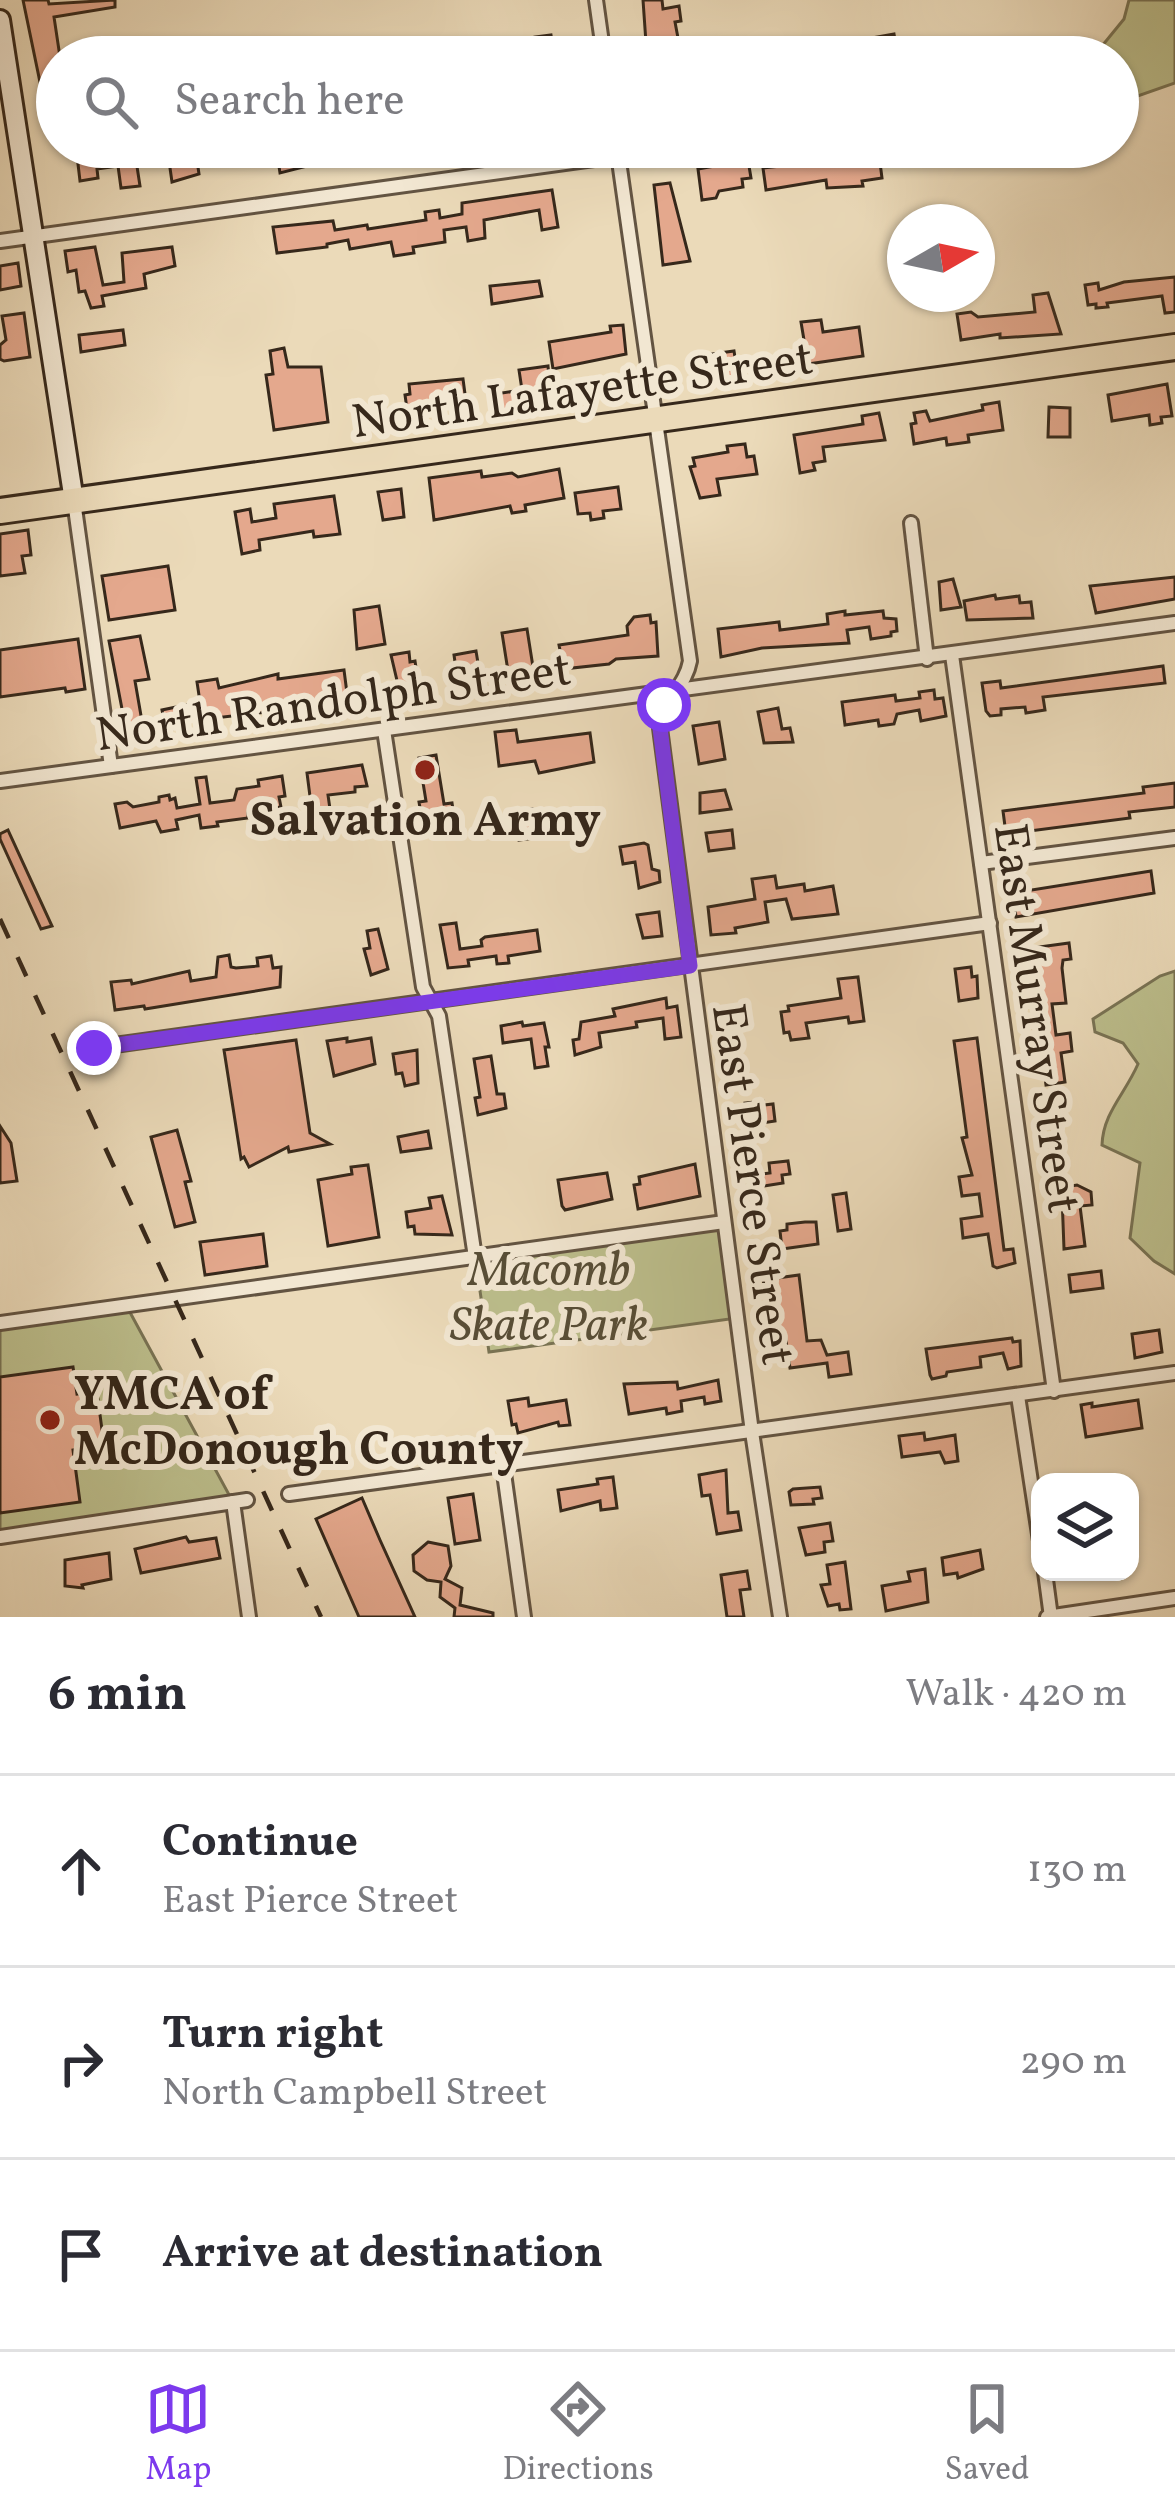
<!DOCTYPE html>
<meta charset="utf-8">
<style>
:root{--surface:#fff;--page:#f2f2f3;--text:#2b2b33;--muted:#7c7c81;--line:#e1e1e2;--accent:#7c3aed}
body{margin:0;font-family:Vollkorn,serif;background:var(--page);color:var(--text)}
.controls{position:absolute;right:36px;bottom:36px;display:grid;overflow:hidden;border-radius:24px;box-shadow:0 3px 9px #0004}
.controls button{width:108px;height:108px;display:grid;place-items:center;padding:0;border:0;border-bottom:3px solid var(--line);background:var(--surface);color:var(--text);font:60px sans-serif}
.compass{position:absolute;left:887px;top:204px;width:108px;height:108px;border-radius:50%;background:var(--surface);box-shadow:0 3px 9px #0004;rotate:81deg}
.stop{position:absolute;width:36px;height:36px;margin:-27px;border:9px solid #7c3aed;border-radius:50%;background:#fff}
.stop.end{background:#7c3aed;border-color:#fff;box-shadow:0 3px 12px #0008}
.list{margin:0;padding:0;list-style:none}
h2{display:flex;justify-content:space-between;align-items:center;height:156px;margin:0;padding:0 48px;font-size:51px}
h2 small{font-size:39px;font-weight:400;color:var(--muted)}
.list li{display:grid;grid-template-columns:78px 1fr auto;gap:36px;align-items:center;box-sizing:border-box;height:192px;padding:0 48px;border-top:3px solid var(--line)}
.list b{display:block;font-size:45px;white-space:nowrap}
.list p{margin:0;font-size:39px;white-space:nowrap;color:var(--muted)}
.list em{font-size:39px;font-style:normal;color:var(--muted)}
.icon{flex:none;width:66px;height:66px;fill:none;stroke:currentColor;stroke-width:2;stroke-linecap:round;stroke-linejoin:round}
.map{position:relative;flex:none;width:1175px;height:1617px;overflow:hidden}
.search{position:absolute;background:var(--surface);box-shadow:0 3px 9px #0004;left:36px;right:36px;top:36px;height:132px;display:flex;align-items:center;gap:30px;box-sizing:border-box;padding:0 42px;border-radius:66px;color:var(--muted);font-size:45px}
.sheet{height:732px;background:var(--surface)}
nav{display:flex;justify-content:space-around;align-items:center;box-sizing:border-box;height:168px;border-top:3px solid var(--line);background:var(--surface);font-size:33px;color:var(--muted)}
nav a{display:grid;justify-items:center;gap:6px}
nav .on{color:var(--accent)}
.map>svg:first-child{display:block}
</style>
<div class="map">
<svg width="1175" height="1617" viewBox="0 0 1175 1617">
<rect width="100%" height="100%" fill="#ebdab9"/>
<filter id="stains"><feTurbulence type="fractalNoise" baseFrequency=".00167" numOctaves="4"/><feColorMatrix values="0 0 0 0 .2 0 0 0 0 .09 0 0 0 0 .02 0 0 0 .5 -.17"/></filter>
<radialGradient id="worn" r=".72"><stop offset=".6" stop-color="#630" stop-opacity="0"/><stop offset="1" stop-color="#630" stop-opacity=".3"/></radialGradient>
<!-- green -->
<g fill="#bcbe8c" stroke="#797354" stroke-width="3">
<path d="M1129,0H1175V83L1135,97L1118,92V57H1093L1124,19Z"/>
<path d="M1175,971V1274L1154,1261L1130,1238L1140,1163L1102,1145C1103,1113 1125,1094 1138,1064L1123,1043L1095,1032L1093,1019L1160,976Z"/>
<path d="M724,1222L737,1318L489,1352L475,1257Z"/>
<path d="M126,1305L233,1502L0,1537V1323Z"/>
</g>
<!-- building -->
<g fill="#e4a88d" stroke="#36281b" stroke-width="3">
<path d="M23,0H48L49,4L115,0V7L54,17L60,57L57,85L41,87Z"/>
<path d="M643,0H662L663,9L679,6L681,21L675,22L681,54L647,57Z"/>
<path d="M894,34L898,57H876L872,38Z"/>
<path d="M551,35L553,47L572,44L574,57H550L549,51L537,53L535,37Z"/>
<path d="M76,147H99L101,158L128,154L129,161L136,160L140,186L121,188L118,166L97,169L98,178L80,181Z"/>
<path d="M167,147H195L199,174L172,182Z"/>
<path d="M276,147H354L355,154L280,173Z"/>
<path d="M879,155L882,178L862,181L863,186L827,188L826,180L766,190L763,168Z"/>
<path d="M748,160L751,178L742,179L743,187L719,191L716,198L702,200L698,169Z"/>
<path d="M670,183L690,261L663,265L654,185Z"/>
<path d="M552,190L558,227L542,230L539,210L484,220L485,238L468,241L466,227L444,230L445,242L413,247L414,253L394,256L391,242L350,249L348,240L327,244V247L277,253L273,227L333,221L335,230L367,225L368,229L426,220L425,212L439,210L440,218L462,214V203Z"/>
<path d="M95,247L103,285L124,282L122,253L172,247L175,266L144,274L146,288L102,296L104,306L91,308L85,291L79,292L76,270L68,272L65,251Z"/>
<path d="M18,263L21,286L0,290V266Z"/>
<path d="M1175,277V312L1165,313L1162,296L1107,303L1108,307L1096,308V304L1088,305L1085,285L1098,283L1099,290L1124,282Z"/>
<path d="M539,281L542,296L492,304L490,286Z"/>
<path d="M1048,293L1061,334L1000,338V334L961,340L957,314L971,312L978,317L1035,312L1033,295Z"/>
<path d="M24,313L30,357L4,361L0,359V345L6,340L2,316Z"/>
<path d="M821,320L823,332L859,327L863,356L808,364L801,322Z"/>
<path d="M623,325L626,354L553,369L549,342L611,332L610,326Z"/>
<path d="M123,330L125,345L81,352L79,335Z"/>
<path d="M284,348L288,367H321L328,422L274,430L266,375L273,374L270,351Z"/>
<path d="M734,351L738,376L716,379L712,354Z"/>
<path d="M548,366L551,401L491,412L489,395L522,390L519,370Z"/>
<path d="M463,379L467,409L456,410L453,393L432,396L434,408L408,416L405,395L410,394L409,384Z"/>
<path d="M1167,384L1172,416L1161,417L1162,423L1150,425L1149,415L1112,421L1108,395Z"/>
<path d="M999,402L1003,430L968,435L969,442L947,445L946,438L914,444L911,424L916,423L914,413L926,411L930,421L983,410L982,405Z"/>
<path d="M1049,407L1070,408V437H1048Z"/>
<path d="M879,413L885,440L823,447L825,461L813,463L815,470L800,473L794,435L863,424L862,416Z"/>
<path d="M745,444L747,457L754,456L757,474L717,479L720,495L700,498L690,467L695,466L693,458L728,452L727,446Z"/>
<path d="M559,469L564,498L525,505L526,511L512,513L510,506L434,520L429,478L481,471L482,477L512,473L518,477Z"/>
<path d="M618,487L621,509L603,511L604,518L591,520L590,513L578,514L575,493Z"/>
<path d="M401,489L404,517L383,520L378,492Z"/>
<path d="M334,496L340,534L314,537L313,531L259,540L260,550L242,554L235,512L250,509L252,522L276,518L274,504Z"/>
<path d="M28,530L31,555L22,556L25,573L0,576V534Z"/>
<path d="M168,566L175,610L109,620L102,576Z"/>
<path d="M1175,577V599L1096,613L1090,586Z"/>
<path d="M953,579L961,607L941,610L939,582Z"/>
<path d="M995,595L996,599L1019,596L1020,603L1031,602L1033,618L967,620L964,601Z"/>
<path d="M379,606L385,644L357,649L354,610Z"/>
<path d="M845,611V615L883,611L884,618L896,619L897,631L891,632V636L871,639L869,627L847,630L849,643L762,648L721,657L718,629L779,622L780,630L828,624L827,614Z"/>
<path d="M650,615L651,623L656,622L658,656L616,659L609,664L572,668L571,663L563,665L559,645L628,635L627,626L634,617Z"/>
<path d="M527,629L533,667L508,671L502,633Z"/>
<path d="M140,636L149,679L135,681L144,733L127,735L109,641Z"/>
<path d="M78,639L85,689L66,692L65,688L0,697V650Z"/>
<path d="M476,651L482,687L459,690L454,655Z"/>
<path d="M409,652L410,662L415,661L419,687L399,689L391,655Z"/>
<path d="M1163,666L1165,683L1043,697L1045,710L1026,713L1025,707L1001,709V715L990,716L986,711L982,683L1000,681L1001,688Z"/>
<path d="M344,670L348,701L336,703L335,698L311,701L312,707L188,721L189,726L166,730L162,710L200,702L197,682L217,679L219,688L278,674V679Z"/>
<path d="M934,690L935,699L943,698L946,716L921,721L919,710L897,714L894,724L879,726L878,720L845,725L842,702L895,695L896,701L920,698L919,692Z"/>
<path d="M778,708L782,729L790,728L793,742L764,743L758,712Z"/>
<path d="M719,722L725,759L699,764L693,726Z"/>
<path d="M516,730L518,742L590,733L594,762L539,773L535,761L499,766L495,732Z"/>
<path d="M436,755L444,804L452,803L455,823L430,827L429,818L422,819L419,802L426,801L419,758Z"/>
<path d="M362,765L367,786L355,787V792L328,795L330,809L312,812L307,773Z"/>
<path d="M282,776L285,796L279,797L281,807L248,812V818L217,822L218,826L201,828L199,815L176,820L178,829L161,832L156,821L120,828L115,804L127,802L133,807L159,802V797L169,795L170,800L175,798L177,808L200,804L196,778L206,777L210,803L234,800L237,789L259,786L258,780Z"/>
<path d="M1175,783V807L1129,812L1130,818L1006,834L1003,811L1144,793L1143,787Z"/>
<path d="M725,790L731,809L700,813V793Z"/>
<path d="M532,809L535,838L519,840L515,811Z"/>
<path d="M8,830L52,926L41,929L0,839V834Z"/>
<path d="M732,830L734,848L709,851L706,833Z"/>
<path d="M644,843L648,845L652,869L659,871L660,882L639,888L635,862L623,864L620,847Z"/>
<path d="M1151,871L1154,893L1016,917L1013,893Z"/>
<path d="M775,876L777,888L804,884L805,891L833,886L838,914L792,919L786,899L765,902L768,922L735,928L736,933L711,935L708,907L755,899L752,879Z"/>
<path d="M659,912L662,936L643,938L637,915Z"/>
<path d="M456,923L460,949L482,946L481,940L485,937L537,930L540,951L508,956L509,963L497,964L496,956L468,960L469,966L448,968L440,925Z"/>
<path d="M378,929L388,969L371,975L364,949L370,948L367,931Z"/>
<path d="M1069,943L1071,959L1063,960L1062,968L1066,1003L1052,1004L1056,1035L1070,1033L1072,1051L1061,1053L1065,1082L1046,1085L1029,959L1034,958L1032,948Z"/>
<path d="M229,955L231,967L236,968L258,966L257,958L271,956L273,968L281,967L280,987L145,1009L144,1006L115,1010L111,982L131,980L132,984L189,971L191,981L216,977L218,957Z"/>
<path d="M971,967L972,977L977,976L978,998L959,1001L955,969Z"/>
<path d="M858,977L864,1021L849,1023L848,1017L806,1023L809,1038L791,1040L789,1032L784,1033L781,1012L789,1011L788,1006L841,998L838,979Z"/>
<path d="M666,998L667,1008L677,1006L681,1037L665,1039L663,1018L636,1022L637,1027L599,1033L601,1047L575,1055L573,1040L579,1039L581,1022L615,1016L613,1009Z"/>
<path d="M522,1022L523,1026L544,1023L549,1047H545L548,1066L535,1068L531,1039L503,1043L501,1026Z"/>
<path d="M347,1038V1042L371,1038L375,1064L334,1076L327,1041Z"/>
<path d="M977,1038L1004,1250L1013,1249L1015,1263L997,1268L993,1266L988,1234L963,1238L961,1219L982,1216L979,1194L962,1196L959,1177L972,1175L962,1138L967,1137L954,1041Z"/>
<path d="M296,1040L310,1133L330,1144L289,1152L288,1147L249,1167L244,1157L241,1159L224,1050Z"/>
<path d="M417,1050L418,1083L405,1086L402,1073L396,1074L393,1054Z"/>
<path d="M491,1056L497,1094H504L506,1108L478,1115L475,1098L480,1097L474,1059Z"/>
<path d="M763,1101L764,1105L773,1104L775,1121L755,1124L754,1115L747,1116L745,1103Z"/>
<path d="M0,1126L11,1143L17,1181L0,1183Z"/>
<path d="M177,1130L191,1181L185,1182L195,1222L175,1227L151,1137Z"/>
<path d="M428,1131L431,1148L401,1152L398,1137Z"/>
<path d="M788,1161L790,1174L782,1175L783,1183L764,1186L762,1174L770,1173L769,1163Z"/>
<path d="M695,1164L700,1196L638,1209L634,1185L640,1184L639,1177Z"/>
<path d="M368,1165L379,1237L328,1246L318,1180L352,1174L351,1167Z"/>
<path d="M607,1173L612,1199L565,1210L562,1206L558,1180Z"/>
<path d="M1077,1185L1091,1192L1092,1205L1080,1206L1085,1246L1064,1249L1062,1196L1066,1195L1065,1187Z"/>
<path d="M846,1193L851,1229L838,1231L833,1195Z"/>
<path d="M442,1196L452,1235L415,1234L414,1226L408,1227L406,1212L431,1208L429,1198Z"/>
<path d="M805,1222H816L818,1244L782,1249L780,1231L787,1230V1224Z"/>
<path d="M263,1234L267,1266L205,1275L200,1242Z"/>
<path d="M1101,1271L1103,1288L1071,1292L1069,1275Z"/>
<path d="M799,1275L807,1341L821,1340L827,1355L848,1352L851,1374L829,1377L827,1363L790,1368L785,1334L776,1336L763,1280Z"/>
<path d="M1159,1330L1162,1352L1135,1358L1132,1334Z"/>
<path d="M1012,1338L1013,1342L1020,1341L1021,1366L1008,1369L1003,1353L980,1357L981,1367L947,1372L946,1376L932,1379L930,1375L926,1349Z"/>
<path d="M73,1367L77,1394L97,1392L104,1445L73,1450L80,1502L0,1513V1377Z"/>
<path d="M718,1380L721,1401L705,1404L704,1397L681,1401L682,1411L667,1414L666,1408L629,1414L624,1384L677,1382L678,1389Z"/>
<path d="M528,1398L529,1406L566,1400L570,1425L559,1426L558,1422L518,1433L516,1424L512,1425L508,1401Z"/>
<path d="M1138,1400L1142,1428L1086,1437L1081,1405L1092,1403V1407Z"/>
<path d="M924,1433L925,1440L955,1435L958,1461L945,1463L940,1452L902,1457L899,1436Z"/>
<path d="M726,1470L728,1513L738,1512L741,1530L717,1534L710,1495L702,1496L699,1475Z"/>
<path d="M613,1477L617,1508L601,1510L600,1501L561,1511L558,1490L598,1484L597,1479Z"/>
<path d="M820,1487L822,1498L813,1499L814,1504L791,1505L789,1492L793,1489Z"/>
<path d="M473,1494L480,1540L455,1544L448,1498Z"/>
<path d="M362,1498L380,1540L415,1617H359L316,1519Z"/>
<path d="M830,1523L833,1541L824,1542L825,1552L806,1555L799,1528Z"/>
<path d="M186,1537L189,1542L216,1538L220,1558L141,1573L135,1549Z"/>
<path d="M428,1542L448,1546L451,1566L445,1579L462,1588L460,1605L493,1613V1617H454L455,1608L440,1597L441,1582L427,1580L414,1571L413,1555Z"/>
<path d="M980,1550L983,1569L958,1578L957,1573L944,1575L942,1558Z"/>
<path d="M109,1553L111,1579L82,1585L83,1588L65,1586V1560Z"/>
<path d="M845,1562L851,1609L840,1610L839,1604L828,1606L821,1585L830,1584L827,1565Z"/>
<path d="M925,1569L928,1602L886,1611L882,1586L910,1581L908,1572Z"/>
<path d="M747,1571L750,1589L740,1590L744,1617H727L721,1575Z"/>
</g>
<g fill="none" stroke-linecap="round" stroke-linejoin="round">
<defs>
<g id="street">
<path d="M596,0L604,57"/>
<path d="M617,147L690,661C685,688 664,697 660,728L752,1432L780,1617"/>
<path d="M0,241L681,147"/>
<path d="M74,501L111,766"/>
<path d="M911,523L927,659"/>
<path d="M952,655L1054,1391"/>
<path d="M384,730L423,987L439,1016L475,1257"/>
<path d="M0,781L1175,623"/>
<path d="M981,863L1175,838"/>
<path d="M93,1048L990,923"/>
<path d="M0,1323L724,1222"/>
<path d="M1018,1396L1040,1541"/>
<path d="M503,1466L524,1617"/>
<path d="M289,1494L1175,1373"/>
<path d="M233,1502L249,1617"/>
<path d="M0,1537L247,1500"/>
<path d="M1045,1572L1051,1617"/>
<path d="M1047,1617L1175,1598"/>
</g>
<path id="secondary" d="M0,20L74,501"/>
<path id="highway" d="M0,511L1175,347"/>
</defs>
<!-- street casing -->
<use href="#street" stroke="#635442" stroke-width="18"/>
<!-- secondary casing -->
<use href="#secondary" stroke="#36281b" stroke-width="24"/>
<!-- highway casing -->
<use href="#highway" stroke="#36281b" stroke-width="30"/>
<!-- street -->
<use href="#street" stroke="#f2e7d2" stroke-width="12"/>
<!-- secondary -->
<use href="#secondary" stroke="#f2e7d2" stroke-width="18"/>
<!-- highway -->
<use href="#highway" stroke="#ebdab9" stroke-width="24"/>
<!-- rail -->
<path stroke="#36281b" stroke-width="4.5" stroke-dasharray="21 21" stroke-linecap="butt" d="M0,919L321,1617"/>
</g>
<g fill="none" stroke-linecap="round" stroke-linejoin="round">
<!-- route -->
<path stroke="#7c3aed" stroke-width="15" d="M94,1048L690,966L660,728L664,705"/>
</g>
<!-- markers -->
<g fill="#8f2418" stroke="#f2e7d2" stroke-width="4.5">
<circle cx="425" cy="770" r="12"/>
<circle cx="50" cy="1420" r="12"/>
</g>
<g text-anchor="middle" stroke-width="12" stroke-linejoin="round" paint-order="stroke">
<!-- street labels -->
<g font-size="48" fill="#36281b" stroke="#f2e7d2">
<text transform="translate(582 388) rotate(-8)" y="17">North Lafayette Street</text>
<text transform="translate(333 700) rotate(-8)" y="17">North Randolph Street</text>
<text transform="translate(1039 1018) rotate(82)" y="17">East Murray Street</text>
<text transform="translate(755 1184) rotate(82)" y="17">East Pierce Street</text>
</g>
<!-- poi labels -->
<g font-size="48" font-weight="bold" fill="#36281b" stroke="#f2e7d2">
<text x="425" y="835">Salvation Army</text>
<text x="74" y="1409" text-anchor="start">YMCA of<tspan x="74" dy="55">McDonough County</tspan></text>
</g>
<!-- park labels -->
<g font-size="48" font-style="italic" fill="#584e37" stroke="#f2e7d2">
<text x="549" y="1285">Macomb<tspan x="549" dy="55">Skate Park</tspan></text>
</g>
</g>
<rect width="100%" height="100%" filter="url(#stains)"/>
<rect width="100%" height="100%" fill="url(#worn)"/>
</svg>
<div class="controls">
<button><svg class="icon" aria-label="layers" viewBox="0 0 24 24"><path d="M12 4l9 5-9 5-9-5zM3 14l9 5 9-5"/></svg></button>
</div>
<svg class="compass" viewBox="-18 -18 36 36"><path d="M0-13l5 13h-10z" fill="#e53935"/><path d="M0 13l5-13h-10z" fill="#7c7c81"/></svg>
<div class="stop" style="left:664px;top:705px"></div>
<div class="stop end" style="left:94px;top:1048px"></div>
<div class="search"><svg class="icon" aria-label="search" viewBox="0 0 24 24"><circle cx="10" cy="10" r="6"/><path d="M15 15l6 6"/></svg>Search here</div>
</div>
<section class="sheet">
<h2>6 min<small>Walk · 420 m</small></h2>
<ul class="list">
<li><svg class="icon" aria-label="ahead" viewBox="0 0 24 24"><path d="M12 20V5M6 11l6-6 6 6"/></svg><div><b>Continue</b><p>East Pierce Street</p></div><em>130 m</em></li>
<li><svg class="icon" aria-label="right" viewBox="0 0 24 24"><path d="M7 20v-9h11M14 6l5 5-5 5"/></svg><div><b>Turn right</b><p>North Campbell Street</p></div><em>290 m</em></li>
<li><svg class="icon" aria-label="arrive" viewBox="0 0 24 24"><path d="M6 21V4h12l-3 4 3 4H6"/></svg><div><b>Arrive at destination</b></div></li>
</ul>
</section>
<nav>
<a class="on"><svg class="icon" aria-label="map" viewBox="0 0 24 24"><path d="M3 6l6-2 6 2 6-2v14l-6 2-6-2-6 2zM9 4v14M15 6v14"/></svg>Map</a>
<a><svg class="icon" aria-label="directions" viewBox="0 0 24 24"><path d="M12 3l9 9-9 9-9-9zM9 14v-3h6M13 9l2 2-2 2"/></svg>Directions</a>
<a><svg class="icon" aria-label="saved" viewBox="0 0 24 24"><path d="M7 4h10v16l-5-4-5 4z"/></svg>Saved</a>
</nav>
